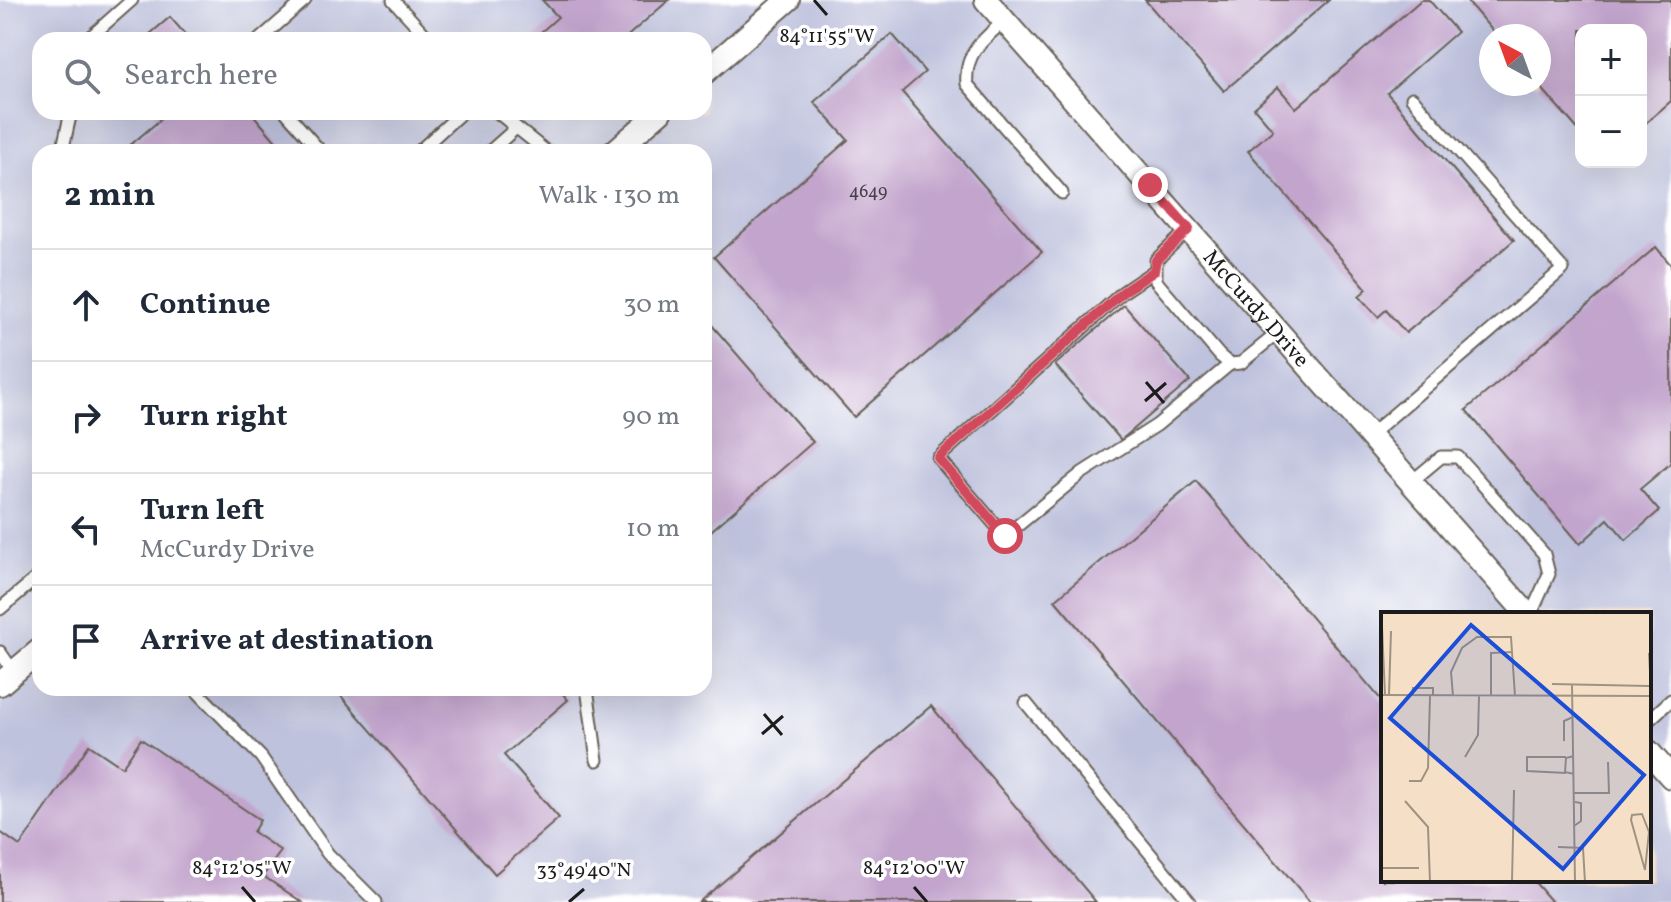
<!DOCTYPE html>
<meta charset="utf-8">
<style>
:root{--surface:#fff;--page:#f6f6f7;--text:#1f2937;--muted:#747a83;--line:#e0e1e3}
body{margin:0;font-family:Vollkorn,serif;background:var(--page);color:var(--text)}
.controls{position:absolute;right:24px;top:24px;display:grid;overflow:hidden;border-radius:16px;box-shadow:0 8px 32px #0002}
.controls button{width:72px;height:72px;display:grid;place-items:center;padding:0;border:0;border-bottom:2px solid var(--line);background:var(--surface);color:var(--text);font:40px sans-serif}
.compass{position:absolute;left:1479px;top:24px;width:72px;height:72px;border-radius:50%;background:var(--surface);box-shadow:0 8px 32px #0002;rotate:319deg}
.stop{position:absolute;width:24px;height:24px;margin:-18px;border:6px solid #d1495b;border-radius:50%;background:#fff}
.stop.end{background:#d1495b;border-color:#fff;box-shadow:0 2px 8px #0008}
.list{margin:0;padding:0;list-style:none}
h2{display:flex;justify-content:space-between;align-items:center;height:104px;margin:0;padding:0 32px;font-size:34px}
h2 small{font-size:26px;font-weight:400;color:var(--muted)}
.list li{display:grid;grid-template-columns:52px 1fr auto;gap:24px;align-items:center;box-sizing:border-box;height:112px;padding:0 32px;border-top:2px solid var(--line)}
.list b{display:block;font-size:30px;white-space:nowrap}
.list p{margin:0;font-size:26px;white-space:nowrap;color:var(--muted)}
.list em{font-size:26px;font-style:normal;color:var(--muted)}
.icon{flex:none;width:44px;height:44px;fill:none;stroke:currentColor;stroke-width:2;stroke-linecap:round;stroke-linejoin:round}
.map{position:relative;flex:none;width:1671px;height:902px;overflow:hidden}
.search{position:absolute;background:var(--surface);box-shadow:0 8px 32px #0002;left:32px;top:32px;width:680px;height:88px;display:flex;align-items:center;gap:20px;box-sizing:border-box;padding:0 28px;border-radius:24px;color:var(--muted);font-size:30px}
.panel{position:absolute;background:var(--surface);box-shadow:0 8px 32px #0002;left:32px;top:144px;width:680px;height:552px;border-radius:24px}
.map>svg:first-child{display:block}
</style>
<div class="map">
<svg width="1671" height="902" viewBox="0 0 1671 902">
<rect width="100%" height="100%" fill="#fff"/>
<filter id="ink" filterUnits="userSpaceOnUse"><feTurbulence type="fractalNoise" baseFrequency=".0125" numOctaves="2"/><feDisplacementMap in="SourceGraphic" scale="16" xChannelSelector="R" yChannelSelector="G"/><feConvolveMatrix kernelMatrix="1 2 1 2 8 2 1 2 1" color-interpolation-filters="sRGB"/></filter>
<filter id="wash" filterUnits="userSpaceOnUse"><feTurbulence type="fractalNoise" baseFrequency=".006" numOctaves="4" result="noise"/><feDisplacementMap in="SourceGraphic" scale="32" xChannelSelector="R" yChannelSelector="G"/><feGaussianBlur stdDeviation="1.8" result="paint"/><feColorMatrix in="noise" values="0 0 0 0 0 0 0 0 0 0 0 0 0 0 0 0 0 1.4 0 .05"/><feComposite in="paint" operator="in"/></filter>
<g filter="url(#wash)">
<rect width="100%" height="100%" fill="#f5e0c7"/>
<!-- industrial -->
<path fill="#bfc2dd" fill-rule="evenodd" d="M0,0H1671V902H0ZM1581,30H1641V162H1581ZM1491,36H1539V84H1491ZM40,40H704V112H40ZM40,152H704V688H40ZM1383,614H1649V880H1383Z"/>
<g id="blocks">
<!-- building -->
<g fill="#c2a4cc">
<path d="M542,0H669L623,40H532L558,17Z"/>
<path d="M1145,0H1329L1224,91Z"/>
<path d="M1421,0H1429L1457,32L1387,93L1514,240L1406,333L1386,310L1378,317L1359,296L1367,289L1248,151L1273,130L1254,108L1278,87L1296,108Z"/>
<path d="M1466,0H1671V101L1641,127V30H1581V133L1539,85V36H1497Z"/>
<path d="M170,17L190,40H143Z"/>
<path d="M892,34L925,72L902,92L1042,252L854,417L714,257L848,140L814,102Z"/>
<path d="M153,112H251L285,152H122L160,120Z"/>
<path d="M1656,247L1671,265V463L1640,489L1659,511L1626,540L1608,519L1580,544L1466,410Z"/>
<path d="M1124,305L1190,381L1121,440L1055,365Z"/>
<path d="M704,316L813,442L704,537Z"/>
<path d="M1196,481L1383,702V880H1533L1552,902H1310L1055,600Z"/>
<path d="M334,688H558L568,700L504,755L559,818L495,874Z"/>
<path d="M931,706L1096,902H699Z"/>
<path d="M141,739L260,820L253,832L281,851L263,876L302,902H0V832L20,846L89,745L122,767Z"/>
</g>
</g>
</g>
<g filter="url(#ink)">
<use href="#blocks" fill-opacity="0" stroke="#686158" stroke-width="2"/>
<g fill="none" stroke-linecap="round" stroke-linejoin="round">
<defs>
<g id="service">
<path d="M393,0L430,40"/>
<path d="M1004,21C983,40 964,53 967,84L1062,193"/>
<path d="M87,40L132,0"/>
<path d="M259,40L305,0"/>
<path d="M286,112L321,152"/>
<path d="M497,112L547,152"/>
<path d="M62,152L71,112"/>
<path d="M418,152L462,112"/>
<path d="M489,152L516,128"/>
<path d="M1189,229L1156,260V281L1220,356L1230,364L1241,363L1279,332"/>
<path d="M1154,271L1123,292L938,458L1005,536L1082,473L1157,425L1230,364"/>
<path d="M1370,435L1563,269L1412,98"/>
<path d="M1411,482L1441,457H1458L1544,554L1549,574L1531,614"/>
<path d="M0,609L40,575"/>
<path d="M0,652L14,672"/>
<path d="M194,688L261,757L328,854L376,902"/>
<path d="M587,688L597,760"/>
<path d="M1026,703L1190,902"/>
<path d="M1649,720L1671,700"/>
</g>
<g id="minor">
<path id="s1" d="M986,0L1527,614"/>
<path d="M704,73L788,0"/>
<path d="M614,152L660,112"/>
<path d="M0,684L40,650"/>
<path d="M1649,752L1671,777"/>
</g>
</defs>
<!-- service casing -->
<use href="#service" stroke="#686158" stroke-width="15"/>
<!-- minor casing -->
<use href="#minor" stroke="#686158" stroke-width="26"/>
<!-- service -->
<use href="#service" stroke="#fff" stroke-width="11"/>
<!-- minor -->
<use href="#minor" stroke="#fff" stroke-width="22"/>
</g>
</g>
<g fill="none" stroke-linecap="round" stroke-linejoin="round" filter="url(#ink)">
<!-- route -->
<path stroke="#d1495b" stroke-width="10" d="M1005,536L938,458L1123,292L1154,271L1156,260L1189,229L1150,185"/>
</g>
<!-- ticks -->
<path fill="none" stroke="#1c1c1c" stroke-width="3" d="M814,0L827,15M1146,382L1164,403M1145,401L1166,383M764,714L782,735M762,734L783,716M242,887L255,902M914,887L927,902M569,902L584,889"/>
<g text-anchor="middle" stroke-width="7" stroke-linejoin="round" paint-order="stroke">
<!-- number labels -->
<g font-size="18" fill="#463e48">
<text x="868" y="197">4649</text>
</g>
<!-- street labels -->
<g font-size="22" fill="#1c1c1c" stroke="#fff">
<text dy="8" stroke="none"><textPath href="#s1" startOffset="410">McCurdy Drive</textPath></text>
</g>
</g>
<!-- overview -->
<g transform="translate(1381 612)">
<rect width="270" height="270" fill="#f5e0c7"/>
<path fill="none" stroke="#9e9283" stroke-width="2" d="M1,15L4,83M268,41L270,79M171,72L268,74M191,72L194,270M0,83L270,84M8,83L10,19M31,84L32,76H52V84M72,84L70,60L81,36L96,25H130L131,40M110,84V41L131,40L134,84M183,129V109L192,105M193,144L185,146L184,160L193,162M84,145L97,123L98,84M185,161L146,159V145H185M28,169H40L47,156L49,84M193,181H228L227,150M24,189L47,215L49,270M261,202L268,220L264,258L250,208L251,203ZM193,214L200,209V191L194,190M177,235L202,236L204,270M0,256H38M131,270L133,178"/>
<path fill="#1d4ed8" fill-opacity="0.15" stroke="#1d4ed8" stroke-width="4" d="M90,13L263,163L182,257L9,106Z"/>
<rect width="270" height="270" fill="none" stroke="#1c1c1c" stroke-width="4"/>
</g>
<g font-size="20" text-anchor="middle" fill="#1c1c1c" stroke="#fff" stroke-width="7" stroke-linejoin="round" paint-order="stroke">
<text x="827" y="42">84°11'55"W</text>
<text x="242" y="874">84°12'05"W</text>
<text x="914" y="874">84°12'00"W</text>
<text x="584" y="876">33°49'40"N</text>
</g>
</svg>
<div class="controls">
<button>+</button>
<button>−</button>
</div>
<svg class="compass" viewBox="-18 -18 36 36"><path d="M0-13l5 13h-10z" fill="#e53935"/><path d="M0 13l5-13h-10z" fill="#747a83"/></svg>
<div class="stop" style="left:1005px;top:536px"></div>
<div class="stop end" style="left:1150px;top:185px"></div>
<div class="search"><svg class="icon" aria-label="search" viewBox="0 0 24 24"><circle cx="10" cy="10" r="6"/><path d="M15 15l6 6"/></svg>Search here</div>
<section class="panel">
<h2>2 min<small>Walk · 130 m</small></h2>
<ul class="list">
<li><svg class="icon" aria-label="ahead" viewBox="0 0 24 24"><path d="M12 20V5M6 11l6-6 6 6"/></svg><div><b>Continue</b></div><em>30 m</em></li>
<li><svg class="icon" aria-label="right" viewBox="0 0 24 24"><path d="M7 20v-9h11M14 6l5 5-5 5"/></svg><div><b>Turn right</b></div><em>90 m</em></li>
<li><svg class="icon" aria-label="left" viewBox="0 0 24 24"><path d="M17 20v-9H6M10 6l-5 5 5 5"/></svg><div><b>Turn left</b><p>McCurdy Drive</p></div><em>10 m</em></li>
<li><svg class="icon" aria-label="arrive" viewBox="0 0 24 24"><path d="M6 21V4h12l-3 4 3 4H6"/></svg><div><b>Arrive at destination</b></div></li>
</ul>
</section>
</div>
